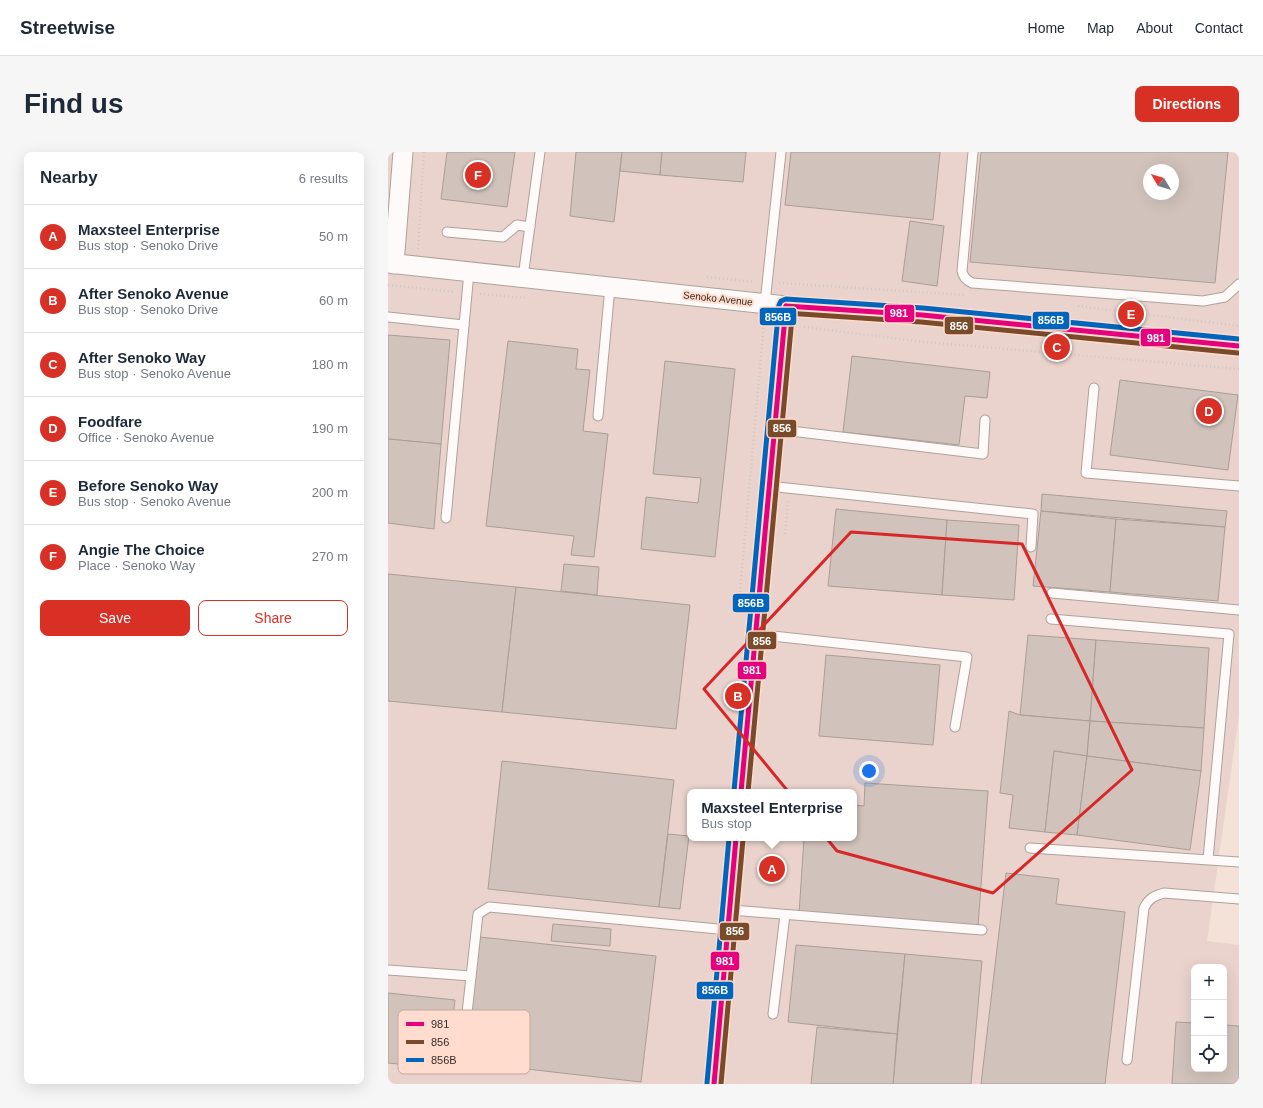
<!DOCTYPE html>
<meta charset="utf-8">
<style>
:root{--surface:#fff;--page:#f6f6f7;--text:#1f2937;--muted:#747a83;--line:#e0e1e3;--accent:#d93025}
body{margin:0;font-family:Arial,sans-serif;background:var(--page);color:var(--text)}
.controls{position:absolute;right:12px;bottom:12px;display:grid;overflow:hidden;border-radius:8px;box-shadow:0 4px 16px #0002}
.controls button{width:36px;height:36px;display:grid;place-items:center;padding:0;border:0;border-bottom:1px solid var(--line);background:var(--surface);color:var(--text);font:20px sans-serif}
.compass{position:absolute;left:755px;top:12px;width:36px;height:36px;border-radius:50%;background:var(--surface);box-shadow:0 4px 16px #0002;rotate:308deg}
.you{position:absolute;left:481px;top:619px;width:14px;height:14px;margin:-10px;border:3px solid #fff;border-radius:50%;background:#1a73e8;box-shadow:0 0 0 6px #1a73e833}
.badge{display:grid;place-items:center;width:26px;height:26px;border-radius:50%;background:var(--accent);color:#fff;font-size:13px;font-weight:700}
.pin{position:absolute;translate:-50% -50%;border:2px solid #fff;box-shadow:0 1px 4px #0006}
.popup{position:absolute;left:299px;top:637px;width:170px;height:52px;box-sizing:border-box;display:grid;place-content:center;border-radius:8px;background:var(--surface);filter:drop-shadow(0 1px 3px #0005);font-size:13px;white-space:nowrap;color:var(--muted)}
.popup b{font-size:15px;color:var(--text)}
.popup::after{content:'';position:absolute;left:50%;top:100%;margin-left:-8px;border:8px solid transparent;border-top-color:var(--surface)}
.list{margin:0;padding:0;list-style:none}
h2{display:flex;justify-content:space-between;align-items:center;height:52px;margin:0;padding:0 16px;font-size:17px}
h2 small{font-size:13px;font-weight:400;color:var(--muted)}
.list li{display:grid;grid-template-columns:26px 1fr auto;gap:12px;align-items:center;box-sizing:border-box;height:64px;padding:0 16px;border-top:1px solid var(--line)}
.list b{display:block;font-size:15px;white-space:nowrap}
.list p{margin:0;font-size:13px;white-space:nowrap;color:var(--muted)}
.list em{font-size:13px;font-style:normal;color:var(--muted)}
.actions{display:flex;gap:8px;padding:12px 16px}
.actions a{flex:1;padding:9px 0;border:1px solid var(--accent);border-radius:8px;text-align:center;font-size:14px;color:var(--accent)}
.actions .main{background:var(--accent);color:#fff}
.icon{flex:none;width:22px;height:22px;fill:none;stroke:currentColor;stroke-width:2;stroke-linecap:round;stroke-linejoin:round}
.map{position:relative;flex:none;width:851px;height:932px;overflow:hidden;border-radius:8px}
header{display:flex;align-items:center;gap:24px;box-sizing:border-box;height:56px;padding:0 20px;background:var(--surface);border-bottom:1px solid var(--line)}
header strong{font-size:19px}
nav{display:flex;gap:22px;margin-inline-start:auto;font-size:14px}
.intro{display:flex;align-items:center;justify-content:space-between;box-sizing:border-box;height:96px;padding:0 24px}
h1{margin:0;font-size:28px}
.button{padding:10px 18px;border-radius:8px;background:var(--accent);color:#fff;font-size:14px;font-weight:700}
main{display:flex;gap:24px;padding:0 24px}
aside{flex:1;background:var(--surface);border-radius:8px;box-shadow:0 4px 16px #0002}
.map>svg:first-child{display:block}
</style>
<header>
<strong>Streetwise</strong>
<nav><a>Home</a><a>Map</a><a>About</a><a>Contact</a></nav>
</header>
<div class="intro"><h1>Find us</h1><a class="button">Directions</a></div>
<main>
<aside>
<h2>Nearby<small>6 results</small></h2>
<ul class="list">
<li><span class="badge">A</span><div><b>Maxsteel Enterprise</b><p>Bus stop · Senoko Drive</p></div><em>50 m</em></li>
<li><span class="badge">B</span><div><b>After Senoko Avenue</b><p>Bus stop · Senoko Drive</p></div><em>60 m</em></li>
<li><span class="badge">C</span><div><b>After Senoko Way</b><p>Bus stop · Senoko Avenue</p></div><em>180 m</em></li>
<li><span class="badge">D</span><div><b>Foodfare</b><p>Office · Senoko Avenue</p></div><em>190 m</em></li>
<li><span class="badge">E</span><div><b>Before Senoko Way</b><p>Bus stop · Senoko Avenue</p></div><em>200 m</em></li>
<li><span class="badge">F</span><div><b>Angie The Choice</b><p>Place · Senoko Way</p></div><em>270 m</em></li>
</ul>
<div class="actions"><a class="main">Save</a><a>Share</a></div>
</aside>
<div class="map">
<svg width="851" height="932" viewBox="0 0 851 932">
<rect width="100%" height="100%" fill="#f4e1d8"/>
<!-- industrial -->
<path fill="#ead3cd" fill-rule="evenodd" d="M0,0H851V563L819,789L851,793V932H0ZM761,18H785V42H761ZM302,640H466V686H302ZM806,815H836V917H806Z"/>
<!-- building -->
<g fill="#d1c3bb" stroke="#ab9d95" fill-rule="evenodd">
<path d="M59,0H127L119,55L53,47Z"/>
<path d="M188,0H234L226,70L182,64Z"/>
<path d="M234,0H274L272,23L232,19Z"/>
<path d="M274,0H358L355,30L272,23Z"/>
<path d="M403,0H552L545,68L397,53Z"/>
<path d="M593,0H840L827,131L582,110ZM761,18H785V42H761Z"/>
<path d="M522,69L556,74L549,134L514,129Z"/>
<path d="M0,183L62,188L53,292L0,287Z"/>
<path d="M120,189L190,197L188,217L202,218L195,279L220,282L206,405L183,403L186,384L98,374Z"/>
<path d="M464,204L602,220L599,246L577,244L571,293L455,280Z"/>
<path d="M277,209L347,217L327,405L253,397L258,345L310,351L313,326L265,322Z"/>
<path d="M732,228L850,243L840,318L722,303Z"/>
<path d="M0,287L53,292L46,377L0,371Z"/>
<path d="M654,342L839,359L837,375L653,359Z"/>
<path d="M448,357L559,368L554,443L440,434Z"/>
<path d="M653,359L728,367L722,440L645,434Z"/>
<path d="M728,367L837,375L830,449L722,440Z"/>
<path d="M559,368L631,373L626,448L554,443Z"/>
<path d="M176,412L211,415L209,443L173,439Z"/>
<path d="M0,422L128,435L114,560L0,549Z"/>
<path d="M128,435L302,453L288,577L114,560Z"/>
<path d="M640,483L708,488L702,569L632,563Z"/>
<path d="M708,488L821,496L816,576L702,569Z"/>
<path d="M438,503L552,513L545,593L431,584Z"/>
<path d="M621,559L632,563L702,569L699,604L666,599L657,680L621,676L625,643L612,641Z"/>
<path d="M702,569L816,576L813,619L699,604Z"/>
<path d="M666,599L699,604L689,683L657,680Z"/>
<path d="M699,604L813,619L802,698L689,683Z"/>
<path d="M114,609L286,628L271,755L100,737Z"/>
<path d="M477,631L600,639L590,774L411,762L416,686H466V653L476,654Z"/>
<path d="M280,682L301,684L292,757L271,755Z"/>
<path d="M618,721L671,727L668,752L737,760L717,932H593Z"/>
<path d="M165,772L223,777L222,794L163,789Z"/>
<path d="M92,785L268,804L253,930L77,910Z"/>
<path d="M408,793L517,802L509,882L400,870Z"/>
<path d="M517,802L594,809L583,932H505Z"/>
<path d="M0,841L67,848L59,917L0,911Z"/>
<path d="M788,870L806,871V917H836V873L851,874V932H784Z"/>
<path d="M429,875L509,882L505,932H423Z"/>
</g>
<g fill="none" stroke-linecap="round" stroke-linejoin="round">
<defs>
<g id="lane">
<path d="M585,0L574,119C575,125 578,128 584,131L815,149L837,145L851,132"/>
<path d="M59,80L115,85L129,73L142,75"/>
<path d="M135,125L152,0"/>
<path d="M377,151L393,0"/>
<path d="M0,165L76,173"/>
<path d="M706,236L698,321L851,334"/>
<path d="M210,264L222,135"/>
<path d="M386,277L595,302L597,268"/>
<path d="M380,334L645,362L643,395"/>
<path d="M58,366L81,120"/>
<path d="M664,441L851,458"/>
<path d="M663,467L841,482L820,707"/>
<path d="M366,482L579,505L567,575"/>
<path d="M642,696L851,710"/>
<path d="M343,758L594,778"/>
<path d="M0,818L83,824"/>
<path d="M385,862L397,763"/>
<path d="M78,870L90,762L101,755L340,778"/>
<path d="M739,908L756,756C761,746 766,744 776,741L851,747"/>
</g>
<g id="street">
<path d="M0,111L398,154L534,163L851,194"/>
<path d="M6,112L15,0"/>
<path d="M353,640L398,154"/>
<path d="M326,932L348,686"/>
</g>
</defs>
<!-- lane casing -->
<use href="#lane" stroke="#afa19a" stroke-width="11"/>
<!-- street casing -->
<use href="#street" stroke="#afa19a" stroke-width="21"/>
<!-- path -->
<g stroke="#cfc7c4" stroke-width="2.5" stroke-dasharray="1 3" stroke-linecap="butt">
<path d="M30,97L36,0"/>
<path d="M319,125L366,130"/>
<path d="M391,131L577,143"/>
<path d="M0,133L67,140"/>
<path d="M92,142L139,146"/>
<path d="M690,154L851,174"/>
<path d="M416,175L537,190L851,217"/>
<path d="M397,382L400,349"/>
<path d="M352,440L376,170"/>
</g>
<!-- lane -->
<use href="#lane" stroke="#fdfaf9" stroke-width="9"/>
<!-- street -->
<use href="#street" stroke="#fdfaf9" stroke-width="19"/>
<defs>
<g id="bus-1">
<path d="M398,154L534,163L851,194"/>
<path d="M353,640L398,154"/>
<path d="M326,932L348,686"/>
</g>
<g id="bus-2">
<path d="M398,161L533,170L850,201"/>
<path d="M360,640L405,155"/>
<path d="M333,932L355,687"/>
</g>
<g id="bus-3">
<path d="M346,639L391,153L393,149L398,147L535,156L851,187"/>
<path d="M319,931L341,686"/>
</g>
</defs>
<!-- bus-1 casing -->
<use href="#bus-1" stroke="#ffdccd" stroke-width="8"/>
<!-- bus-2 casing -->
<use href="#bus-2" stroke="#ffdccd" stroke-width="8"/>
<!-- bus-3 casing -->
<use href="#bus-3" stroke="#ffdccd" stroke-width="8"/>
<!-- bus-1 -->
<use href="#bus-1" stroke="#e5007d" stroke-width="5"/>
<!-- bus-2 -->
<use href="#bus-2" stroke="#7a4b2a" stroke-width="5"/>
<!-- bus-3 -->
<use href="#bus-3" stroke="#0065bd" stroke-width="5"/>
</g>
<!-- marked area -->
<path fill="none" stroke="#d62828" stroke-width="3" stroke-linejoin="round" d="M463,380L634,392L744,618L605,741L449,699L316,537Z"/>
<g text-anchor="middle" stroke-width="4" stroke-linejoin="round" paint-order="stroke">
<!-- street labels -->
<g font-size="10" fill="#392c27" stroke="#ffdccd">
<text transform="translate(330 146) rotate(6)" y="4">Senoko Avenue</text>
</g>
</g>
<!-- legend -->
<rect x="10" y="858" width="132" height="64" rx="6" fill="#ffdccd" stroke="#c4a79b" stroke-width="1"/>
<rect x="18" y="870" width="18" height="4" fill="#e5007d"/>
<rect x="18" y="888" width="18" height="4" fill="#7a4b2a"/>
<rect x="18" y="906" width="18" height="4" fill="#0065bd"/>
<g font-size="11" fill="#392c27">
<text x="43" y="876">981</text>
<text x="43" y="894">856</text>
<text x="43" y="912">856B</text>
</g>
<g stroke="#ffdccd" stroke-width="1.5">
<rect x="496" y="152" width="31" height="19" rx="4" fill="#e5007d"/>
<rect x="371" y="155" width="38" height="19" rx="4" fill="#0065bd"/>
<rect x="644" y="159" width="38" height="19" rx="4" fill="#0065bd"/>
<rect x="556" y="164" width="30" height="19" rx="4" fill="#7a4b2a"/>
<rect x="752" y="176" width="31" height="19" rx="4" fill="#e5007d"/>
<rect x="379" y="267" width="30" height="19" rx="4" fill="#7a4b2a"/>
<rect x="344" y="441" width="38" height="20" rx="4" fill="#0065bd"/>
<rect x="359" y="479" width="30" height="19" rx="4" fill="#7a4b2a"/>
<rect x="349" y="509" width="30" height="19" rx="4" fill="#e5007d"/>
<rect x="331" y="770" width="31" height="19" rx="4" fill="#7a4b2a"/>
<rect x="322" y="799" width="30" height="20" rx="4" fill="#e5007d"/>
<rect x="308" y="829" width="38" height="19" rx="4" fill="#0065bd"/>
</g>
<g font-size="11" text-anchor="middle" font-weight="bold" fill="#fff">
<text x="511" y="165">981</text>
<text x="390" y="169">856B</text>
<text x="663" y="172">856B</text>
<text x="571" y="178">856</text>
<text x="768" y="190">981</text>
<text x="394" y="280">856</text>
<text x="363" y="455">856B</text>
<text x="374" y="493">856</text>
<text x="364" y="522">981</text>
<text x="347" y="783">856</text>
<text x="337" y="813">981</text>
<text x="327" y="842">856B</text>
</g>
</svg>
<div class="controls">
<button>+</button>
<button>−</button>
<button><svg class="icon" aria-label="locate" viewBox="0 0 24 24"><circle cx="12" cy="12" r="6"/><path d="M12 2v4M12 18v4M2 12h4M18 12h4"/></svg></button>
</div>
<svg class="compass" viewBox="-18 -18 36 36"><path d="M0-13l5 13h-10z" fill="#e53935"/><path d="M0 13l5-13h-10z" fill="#747a83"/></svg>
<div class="you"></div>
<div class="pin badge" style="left:384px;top:717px">A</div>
<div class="popup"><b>Maxsteel Enterprise</b>Bus stop</div>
<div class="pin badge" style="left:350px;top:544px">B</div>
<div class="pin badge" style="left:669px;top:195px">C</div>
<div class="pin badge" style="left:821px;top:259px">D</div>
<div class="pin badge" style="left:743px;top:162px">E</div>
<div class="pin badge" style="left:90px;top:23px">F</div>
</div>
</main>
